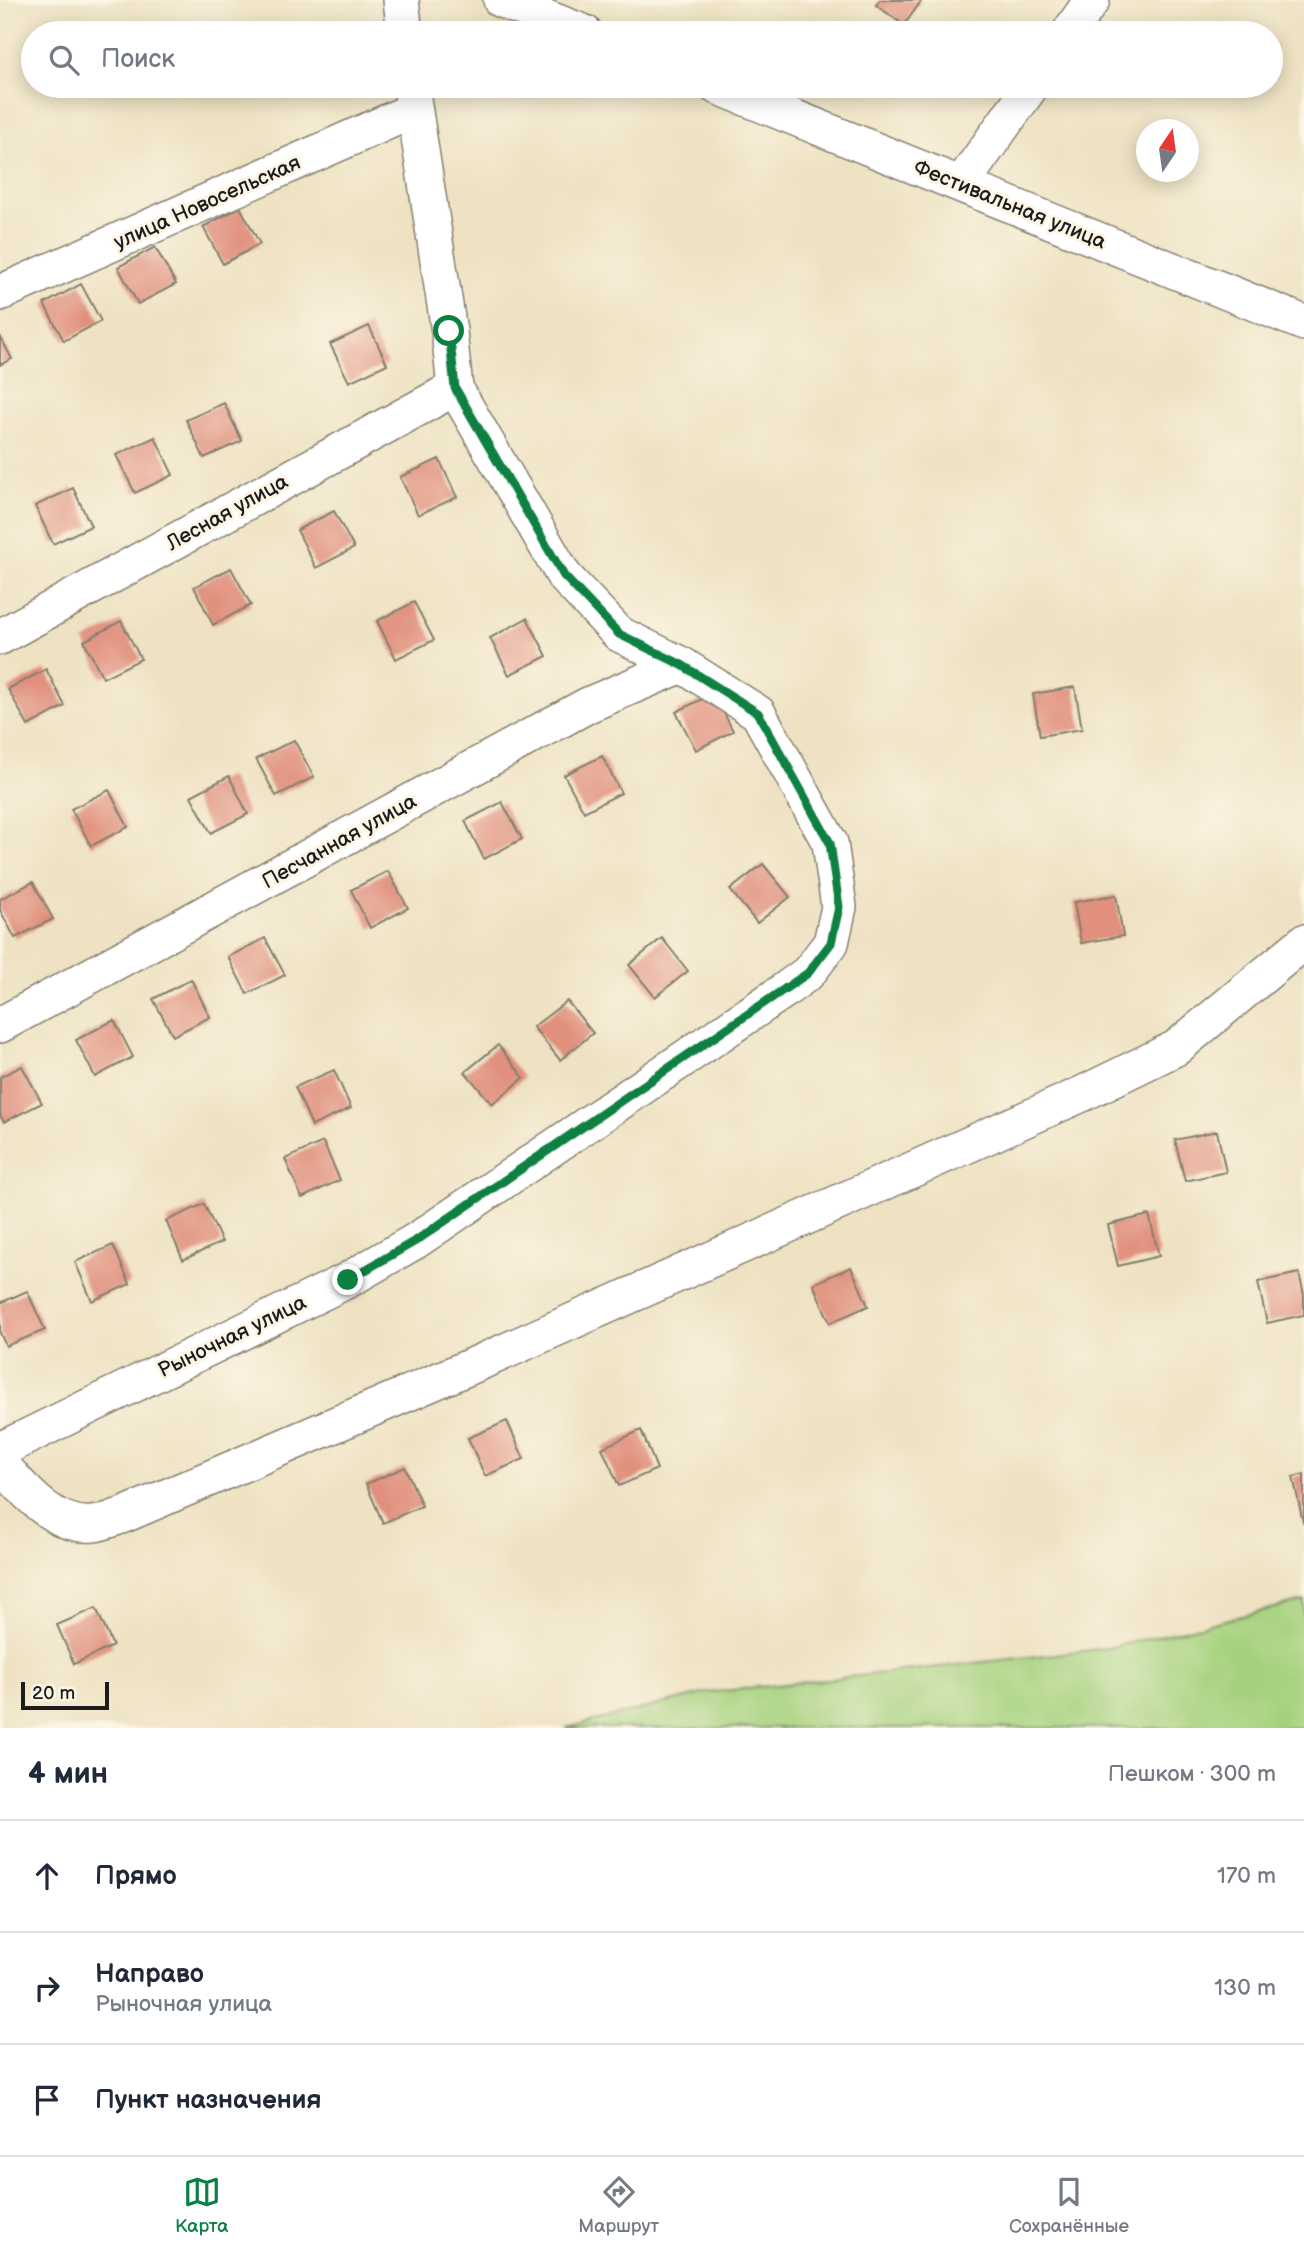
<!DOCTYPE html>
<html lang="ru">
<meta charset="utf-8">
<style>
:root{--surface:#fff;--page:#f2f2f3;--text:#1f2937;--muted:#747a83;--line:#e0e1e3;--accent:#0b8043}
body{margin:0;font-family:"Balsamiq Sans",sans-serif;background:var(--page);color:var(--text)}
.compass{position:absolute;left:1136px;top:119px;width:63px;height:63px;border-radius:50%;background:var(--surface);box-shadow:0 4px 18px #0003;rotate:13deg}
.scale{position:absolute;left:21px;bottom:18px;width:88px;box-sizing:border-box;padding-left:7px;border:4px solid #1c1c1c;border-top:0;font-size:19px;line-height:24px;white-space:nowrap;color:#1c1c1c;-webkit-text-stroke:5px #fcf5e5;paint-order:stroke}
.stop{position:absolute;width:21px;height:21px;margin:-16px;border:5px solid #0b8043;border-radius:50%;background:#fff}
.stop.end{background:#0b8043;border-color:#fff;box-shadow:0 2px 7px #0008}
.list{margin:0;padding:0;list-style:none}
h2{display:flex;justify-content:space-between;align-items:center;height:91px;margin:0;padding:0 28px;font-size:30px}
h2 small{font-size:23px;font-weight:400;color:var(--muted)}
.list li{display:grid;grid-template-columns:46px 1fr auto;gap:21px;align-items:center;box-sizing:border-box;height:112px;padding:0 28px;border-top:2px solid var(--line)}
.list b{display:block;font-size:26px;white-space:nowrap}
.list p{margin:0;font-size:23px;white-space:nowrap;color:var(--muted)}
.list em{font-size:23px;font-style:normal;color:var(--muted)}
.icon{flex:none;width:38px;height:38px;fill:none;stroke:currentColor;stroke-width:2;stroke-linecap:round;stroke-linejoin:round}
.map{position:relative;flex:none;width:1304px;height:1728px;overflow:hidden}
.search{position:absolute;background:var(--surface);box-shadow:0 4px 18px #0003;left:21px;right:21px;top:21px;height:77px;display:flex;align-items:center;gap:18px;box-sizing:border-box;padding:0 24px;border-radius:38px;color:var(--muted);font-size:26px}
.sheet{height:427px;background:var(--surface)}
nav{display:flex;justify-content:space-around;align-items:center;box-sizing:border-box;height:98px;border-top:2px solid var(--line);background:var(--surface);font-size:19px;color:var(--muted)}
nav a{display:grid;justify-items:center;gap:4px}
nav .on{color:var(--accent)}
.map>svg:first-child{display:block}
</style>
<div class="map">
<svg width="1304" height="1728" viewBox="0 0 1304 1728">
<rect width="100%" height="100%" fill="#fcf5e5"/>
<filter id="ink" filterUnits="userSpaceOnUse"><feTurbulence type="fractalNoise" baseFrequency=".0143" numOctaves="2"/><feDisplacementMap in="SourceGraphic" scale="14" xChannelSelector="R" yChannelSelector="G"/><feConvolveMatrix kernelMatrix="1 2 1 2 8 2 1 2 1" color-interpolation-filters="sRGB"/></filter>
<filter id="wash" filterUnits="userSpaceOnUse"><feTurbulence type="fractalNoise" baseFrequency=".00686" numOctaves="4" result="noise"/><feDisplacementMap in="SourceGraphic" scale="28" xChannelSelector="R" yChannelSelector="G"/><feGaussianBlur stdDeviation="1.57" result="paint"/><feColorMatrix in="noise" values="0 0 0 0 0 0 0 0 0 0 0 0 0 0 0 0 0 1.4 0 .05"/><feComposite in="paint" operator="in"/></filter>
<g filter="url(#wash)">
<rect width="100%" height="100%" fill="#eee2c2"/>
<!-- green -->
<path fill="#a5d17d" stroke="#60764c" stroke-width="2" d="M1304,1601V1728H566L706,1693L1108,1648Z"/>
<g id="blocks">
<!-- building -->
<g fill="#e0907d">
<path d="M880,0H922L904,25L876,5Z"/>
<path d="M240,207L260,244L223,264L203,227Z"/>
<path d="M155,247L176,284L138,304L118,267Z"/>
<path d="M81,284L101,321L64,341L44,304Z"/>
<path d="M369,326L387,364L349,382L330,344Z"/>
<path d="M0,336L12,359L0,365Z"/>
<path d="M224,403L242,441L204,458L186,420Z"/>
<path d="M155,437L173,475L135,493L116,455Z"/>
<path d="M439,459L457,497L418,515L400,477Z"/>
<path d="M73,488L91,526L53,544L35,506Z"/>
<path d="M334,511L354,548L316,568L297,530Z"/>
<path d="M231,568L251,605L213,625L194,587Z"/>
<path d="M414,602L434,640L396,659L377,621Z"/>
<path d="M527,618L547,656L509,675L490,638Z"/>
<path d="M121,621L141,659L103,678L84,641Z"/>
<path d="M46,669L65,706L28,726L8,689Z"/>
<path d="M1075,687L1082,729L1040,736L1033,694Z"/>
<path d="M714,693L733,731L696,750L676,712Z"/>
<path d="M294,740L314,777L276,796L256,759Z"/>
<path d="M602,756L621,793L584,812L564,775Z"/>
<path d="M229,776L248,814L211,833L191,796Z"/>
<path d="M109,790L128,827L91,846L71,809Z"/>
<path d="M502,802L522,839L484,859L465,821Z"/>
<path d="M763,864L790,897L757,923L730,890Z"/>
<path d="M388,871L408,908L370,928L351,890Z"/>
<path d="M33,882L53,919L15,938L0,910V899Z"/>
<path d="M1116,895L1123,936L1081,943L1074,902Z"/>
<path d="M265,938L285,975L247,994L228,957Z"/>
<path d="M662,938L688,971L655,997L629,965Z"/>
<path d="M191,979L210,1017L173,1036L153,999Z"/>
<path d="M567,1001L593,1033L560,1060L533,1027Z"/>
<path d="M114,1020L133,1057L95,1077L76,1040Z"/>
<path d="M498,1045L524,1078L492,1104L465,1072Z"/>
<path d="M22,1066L42,1103L4,1122L0,1115V1077Z"/>
<path d="M334,1070L351,1108L312,1126L295,1087Z"/>
<path d="M1217,1131L1226,1172L1185,1181L1175,1140Z"/>
<path d="M323,1142L340,1180L302,1198L285,1159Z"/>
<path d="M204,1204L222,1242L183,1260L166,1221Z"/>
<path d="M1149,1215L1159,1256L1118,1266L1108,1225Z"/>
<path d="M113,1245L130,1284L92,1301L75,1262Z"/>
<path d="M851,1267L868,1306L830,1323L813,1284Z"/>
<path d="M1299,1273L1304,1295V1315L1267,1323L1258,1282Z"/>
<path d="M27,1291L45,1330L6,1346L0,1333V1303Z"/>
<path d="M507,1421L524,1459L485,1476L468,1438Z"/>
<path d="M641,1430L657,1469L619,1486L602,1448Z"/>
<path d="M405,1467L422,1506L383,1523L366,1484Z"/>
<path d="M1304,1474V1522H1303L1293,1477Z"/>
<path d="M96,1608L113,1646L74,1664L57,1625Z"/>
</g>
</g>
</g>
<g filter="url(#ink)">
<use href="#blocks" fill-opacity="0" stroke="#857f6f" stroke-width="2"/>
<g fill="none" stroke-linecap="round" stroke-linejoin="round">
<defs>
<g id="minor">
<path d="M401,0L405,33"/>
<path d="M501,0L585,33"/>
<path d="M1069,33L1092,0"/>
<path d="M716,86L1304,323"/>
<path d="M962,183L1031,86"/>
<path d="M0,293L414,110"/>
<path d="M0,637L455,388"/>
<path d="M0,1025L588,705L682,665"/>
<path d="M0,1450L348,1280L417,1240L782,992L808,973L831,943L839,907L830,843L758,713L682,665L619,634L564,576L455,388L449,331L411,86"/>
<path d="M0,1463C23,1489 54,1528 93,1524C103,1523 114,1518 124,1515L481,1362L1082,1094L1176,1048L1304,942"/>
</g>
</defs>
<!-- minor casing -->
<use href="#minor" stroke="#857f6f" stroke-width="38"/>
<!-- minor -->
<use href="#minor" stroke="#fff" stroke-width="35"/>
</g>
</g>
<g fill="none" stroke-linecap="round" stroke-linejoin="round" filter="url(#ink)">
<!-- route -->
<path stroke="#0b8043" stroke-width="9" d="M348,1280L417,1240L808,973L831,943L839,907L830,843L758,713L682,665L619,634L564,576L455,388L449,331"/>
</g>
<g text-anchor="middle" stroke-width="6" stroke-linejoin="round" paint-order="stroke">
<!-- street labels -->
<g font-size="21" fill="#1c1c1c" stroke="#fcf5e5">
<text transform="translate(207 202) rotate(-24)" y="7">улица Новосельская</text>
<text transform="translate(1010 204) rotate(22)" y="7">Фестивальная улица</text>
<text transform="translate(227 512) rotate(-29)" y="7">Лесная улица</text>
<text transform="translate(339 841) rotate(-29)" y="7">Песчанная улица</text>
<text transform="translate(232 1336) rotate(-26)" y="7">Рыночная улица</text>
</g>
</g>
</svg>
<svg class="compass" viewBox="-18 -18 36 36"><path d="M0-13l5 13h-10z" fill="#e53935"/><path d="M0 13l5-13h-10z" fill="#747a83"/></svg>
<div class="scale">20 m</div>
<div class="stop" style="left:449px;top:331px"></div>
<div class="stop end" style="left:348px;top:1280px"></div>
<div class="search"><svg class="icon" aria-label="search" viewBox="0 0 24 24"><circle cx="10" cy="10" r="6"/><path d="M15 15l6 6"/></svg>Поиск</div>
</div>
<section class="sheet">
<h2>4 мин<small>Пешком · 300 m</small></h2>
<ul class="list">
<li><svg class="icon" aria-label="ahead" viewBox="0 0 24 24"><path d="M12 20V5M6 11l6-6 6 6"/></svg><div><b>Прямо</b></div><em>170 m</em></li>
<li><svg class="icon" aria-label="right" viewBox="0 0 24 24"><path d="M7 20v-9h11M14 6l5 5-5 5"/></svg><div><b>Направо</b><p>Рыночная улица</p></div><em>130 m</em></li>
<li><svg class="icon" aria-label="arrive" viewBox="0 0 24 24"><path d="M6 21V4h12l-3 4 3 4H6"/></svg><div><b>Пункт назначения</b></div></li>
</ul>
</section>
<nav>
<a class="on"><svg class="icon" aria-label="map" viewBox="0 0 24 24"><path d="M3 6l6-2 6 2 6-2v14l-6 2-6-2-6 2zM9 4v14M15 6v14"/></svg>Карта</a>
<a><svg class="icon" aria-label="directions" viewBox="0 0 24 24"><path d="M12 3l9 9-9 9-9-9zM9 14v-3h6M13 9l2 2-2 2"/></svg>Маршрут</a>
<a><svg class="icon" aria-label="saved" viewBox="0 0 24 24"><path d="M7 4h10v16l-5-4-5 4z"/></svg>Сохранённые</a>
</nav>
